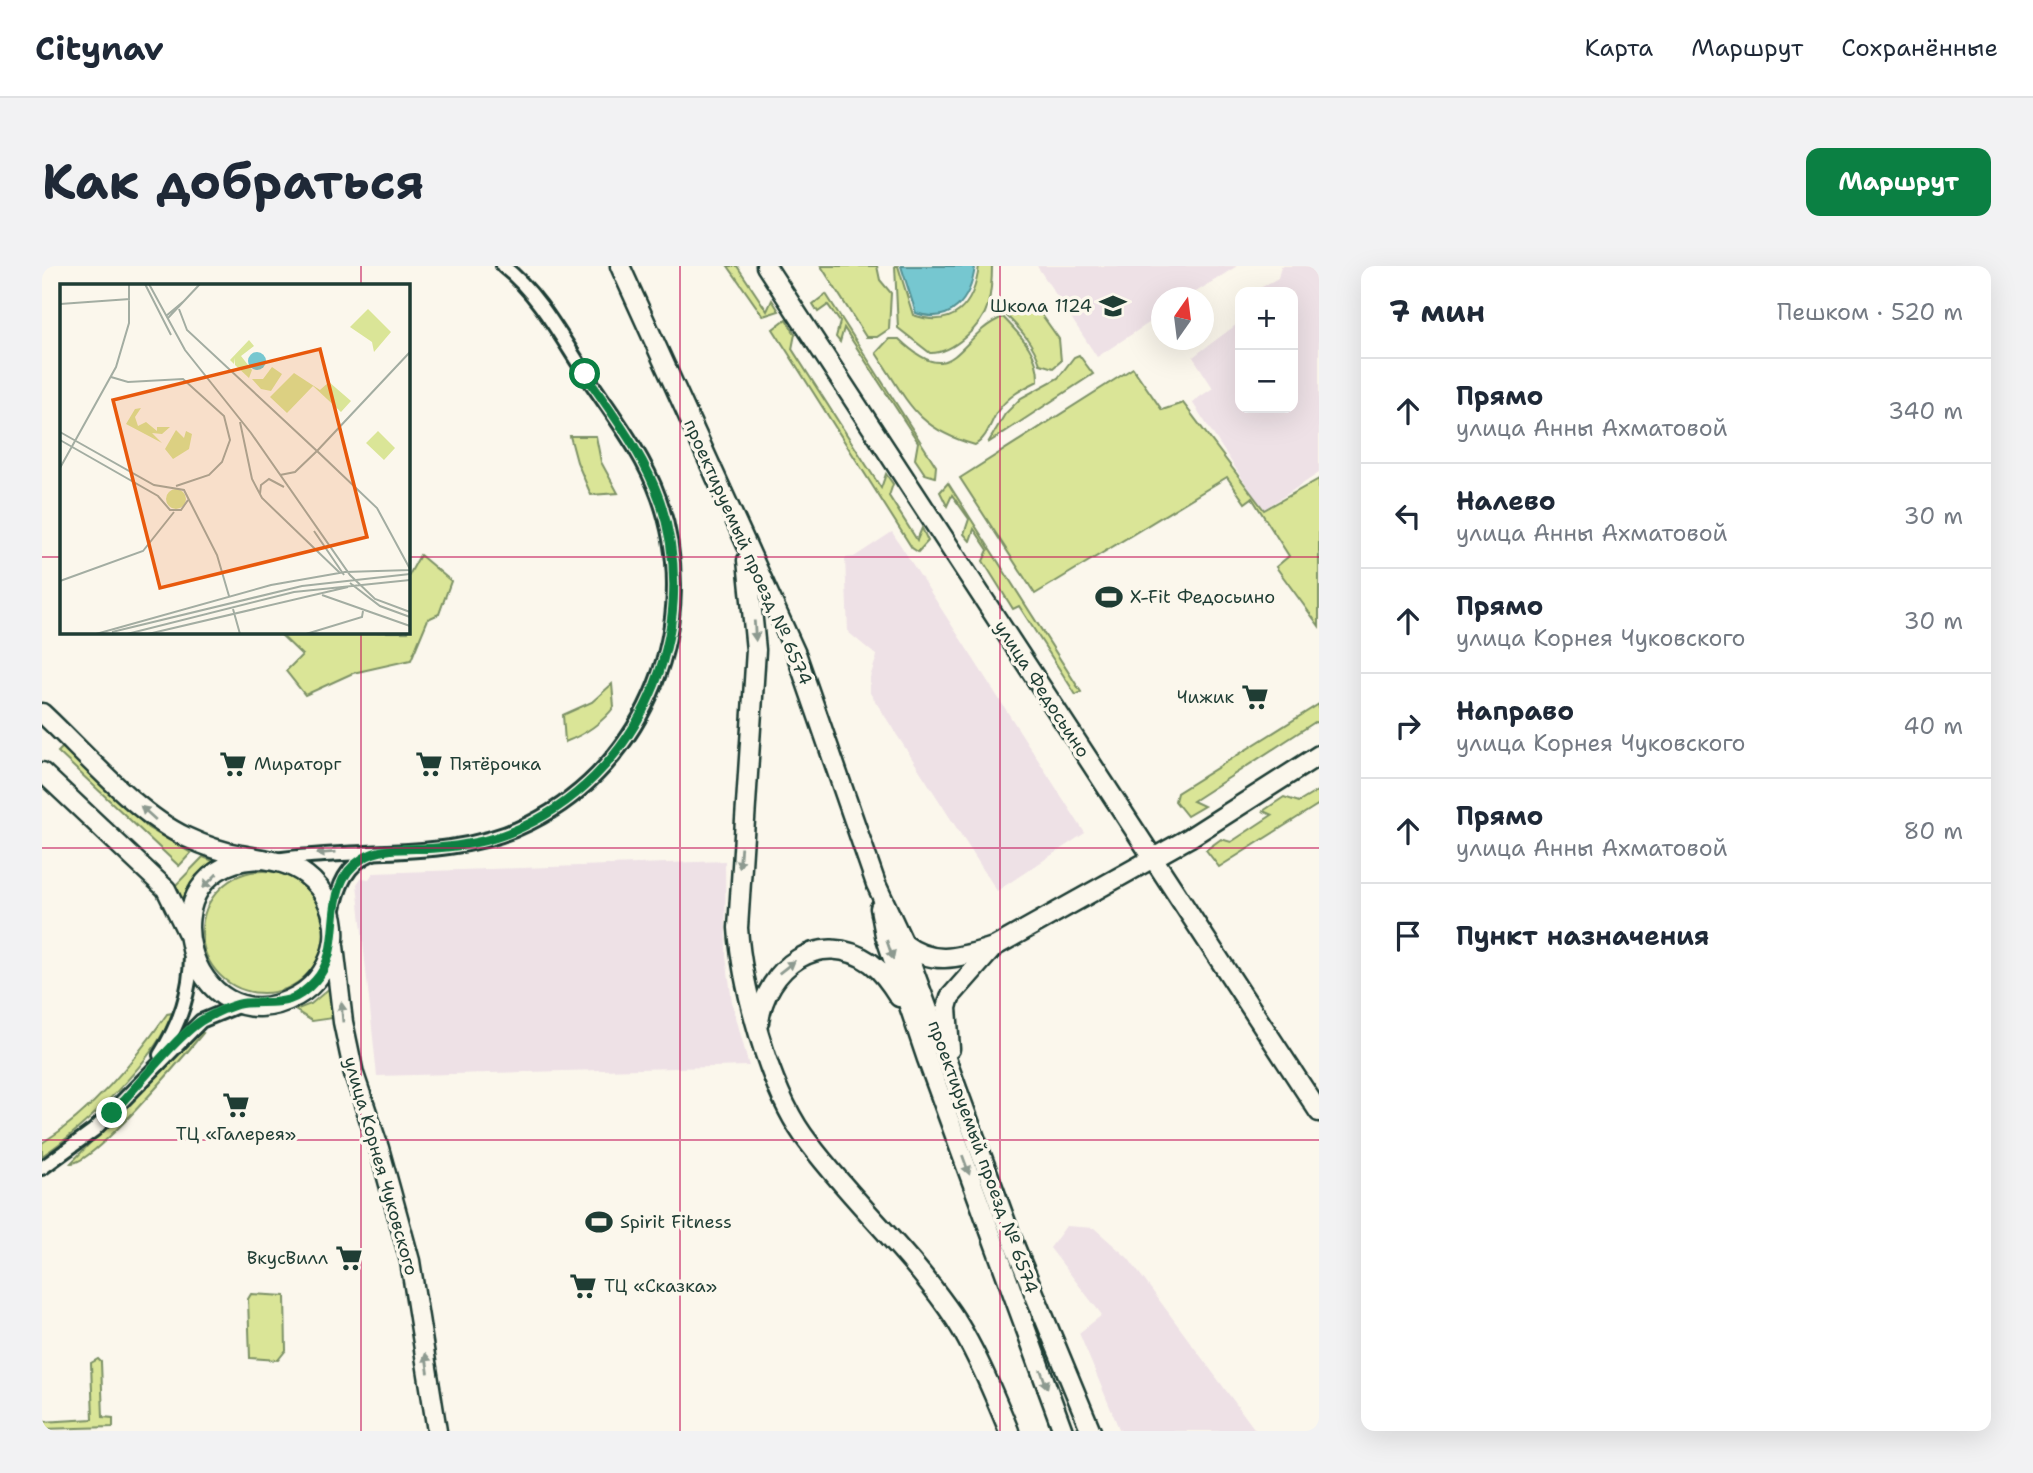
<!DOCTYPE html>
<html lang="ru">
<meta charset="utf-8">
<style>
:root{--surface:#fff;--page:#f2f2f3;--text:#1f2937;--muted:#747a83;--line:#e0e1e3;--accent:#0b8043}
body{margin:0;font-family:"Shantell Sans",sans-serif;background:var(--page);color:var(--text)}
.controls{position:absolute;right:21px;top:21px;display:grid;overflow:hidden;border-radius:14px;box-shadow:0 7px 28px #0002}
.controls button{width:63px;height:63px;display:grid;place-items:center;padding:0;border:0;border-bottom:2px solid var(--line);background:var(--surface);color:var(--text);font:35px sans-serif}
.compass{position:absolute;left:1109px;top:21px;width:63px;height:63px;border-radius:50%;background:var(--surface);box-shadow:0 7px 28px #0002;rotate:14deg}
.stop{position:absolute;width:21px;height:21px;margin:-16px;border:5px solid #0b8043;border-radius:50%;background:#fff}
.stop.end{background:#0b8043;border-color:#fff;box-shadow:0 2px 7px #0008}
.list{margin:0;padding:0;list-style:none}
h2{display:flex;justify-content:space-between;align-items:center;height:91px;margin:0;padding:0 28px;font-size:30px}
h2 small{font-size:23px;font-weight:400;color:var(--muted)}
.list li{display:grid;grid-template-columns:46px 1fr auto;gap:21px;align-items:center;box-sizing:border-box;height:105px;padding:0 28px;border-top:2px solid var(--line)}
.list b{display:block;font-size:26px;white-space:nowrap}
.list p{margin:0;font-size:23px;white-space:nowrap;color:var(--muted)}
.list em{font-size:23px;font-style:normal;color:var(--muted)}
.icon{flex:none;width:38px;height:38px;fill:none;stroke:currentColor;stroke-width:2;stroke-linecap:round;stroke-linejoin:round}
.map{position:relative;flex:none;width:1277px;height:1165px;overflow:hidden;border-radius:14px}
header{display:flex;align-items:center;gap:42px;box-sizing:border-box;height:98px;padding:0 35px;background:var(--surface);border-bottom:2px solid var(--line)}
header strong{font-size:33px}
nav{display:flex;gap:38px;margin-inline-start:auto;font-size:24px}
.intro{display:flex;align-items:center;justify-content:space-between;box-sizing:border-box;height:168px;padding:0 42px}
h1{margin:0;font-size:49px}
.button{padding:18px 32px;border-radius:14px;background:var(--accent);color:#fff;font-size:24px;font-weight:700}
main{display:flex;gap:42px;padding:0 42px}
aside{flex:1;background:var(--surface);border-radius:14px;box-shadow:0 7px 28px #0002}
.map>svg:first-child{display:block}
</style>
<header>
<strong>Citynav</strong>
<nav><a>Карта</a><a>Маршрут</a><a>Сохранённые</a></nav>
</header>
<div class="intro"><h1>Как добраться</h1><a class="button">Маршрут</a></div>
<main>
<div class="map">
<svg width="1277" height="1165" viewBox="0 0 1277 1165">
<rect width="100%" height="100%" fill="#fbf7ec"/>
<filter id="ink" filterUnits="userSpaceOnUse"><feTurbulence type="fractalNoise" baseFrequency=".0143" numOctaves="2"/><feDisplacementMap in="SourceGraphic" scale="14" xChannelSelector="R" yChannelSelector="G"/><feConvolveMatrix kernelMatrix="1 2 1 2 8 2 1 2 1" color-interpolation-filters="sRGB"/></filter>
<g filter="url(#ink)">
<!-- built -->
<g fill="#eee1e6">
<path d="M995,0H1195L1146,31L1120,32L1119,49L1055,91Z"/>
<path d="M1239,0H1277V207L1221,244L1150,136L1171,122L1151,91L1198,56V142H1251V26H1211L1236,12Z"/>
<path d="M850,266L1043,567L955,625L828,427V411L835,390L806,366L803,292L812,291Z"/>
<path d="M683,595L684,690L690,736L707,800L335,810L315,618L319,612L327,613L331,607Z"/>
<path d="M1024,960L1052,962L1086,992L1214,1165H1078L1037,1067L1060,1049L1008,982Z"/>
</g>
<!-- green -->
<g fill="#dae597" stroke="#7c9166" stroke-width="2">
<path d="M686,0H695L725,45L730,34L737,45L721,50Z"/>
<path d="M779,0H835L838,14L849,27L847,63L835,71H824Z"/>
<path d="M853,0H856L871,49C912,63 932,40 937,0H950C950,13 949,27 946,39C940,60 910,88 888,87L856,62Z"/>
<path d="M784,28L894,200L893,211L883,208L873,193L876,176L802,62L798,76L794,71L798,56L786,39L776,46L771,38Z"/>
<path d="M973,38L995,42L1017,73L1019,95L1011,102L998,98C991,77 979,64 964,49Z"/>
<path d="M961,51C979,70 997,87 996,115C980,123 966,130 955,146C948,158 945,172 933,179C873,162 866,135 834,87L847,73H857C914,128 914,70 961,51Z"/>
<path d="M744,53L753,68L750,83L839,222L844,208L851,218L847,230L875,274L880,262L886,275L876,286L870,282L731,63Z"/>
<path d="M1037,89L1051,108L946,177L963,148L979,132L1016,112L1032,91Z"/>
<path d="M1091,102L1120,144L1141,137L1222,244L1277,213V360L1234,301L1247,290L1210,232L1203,237L1185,211L993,328L918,212Z"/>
<path d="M528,170H554L559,196L576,227L549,229L535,196Z"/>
<path d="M906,217L1039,426L1034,429L977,340L971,343L941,295L946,284L932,263L928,275L922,268L927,253L910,229L905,240L898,226Z"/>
<path d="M378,289L409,315L397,348L386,353L369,394L311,407L263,429L244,405L260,389L236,366H366V311Z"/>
<path d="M570,418L572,441C559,458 544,468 523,476L521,449L550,436Z"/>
<path d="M1277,438V457L1273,456L1151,535L1162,540L1145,550L1133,535L1135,527Z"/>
<path d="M22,480L106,562L149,587L137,600L16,486Z"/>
<path d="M1277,524V538L1177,601L1164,584L1179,573L1189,576L1230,549L1221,545L1242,531L1257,536Z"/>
<path d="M161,591L174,596L149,617L140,639L129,624Z"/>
<circle cx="221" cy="666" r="61"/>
<path d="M290,720L291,752L270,755L253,744L269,738Z"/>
<path d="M130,747C116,792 40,864 0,890V877C50,846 91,796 125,748Z"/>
<path d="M155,765L161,767C143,789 51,899 29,897Z"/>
<path d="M209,1028L243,1030L244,1084L236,1094L208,1092L206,1033Z"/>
<path d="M56,1093L59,1096L61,1151L71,1152V1161L0,1163V1156L51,1153L49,1097Z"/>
</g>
<!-- water -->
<path fill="#76c7d0" stroke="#539092" stroke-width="2" d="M859,0H933C929,34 909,59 874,47Z"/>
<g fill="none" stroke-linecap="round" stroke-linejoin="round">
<defs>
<g id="street">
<path d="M233,594C317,580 410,597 488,557C605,499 661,355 617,232C601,187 570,148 544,109C519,71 497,28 461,0"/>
<path d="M291,647C296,621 304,598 331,587"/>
<path d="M118,789C138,757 149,726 149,688"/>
<path d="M0,902L52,864L159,755L203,737"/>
</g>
<g id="secondary">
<path d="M578,0L755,390L834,618L862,678L973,981L1049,1165"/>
<path d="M724,0L1277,846"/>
<path d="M705,294L714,384L696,662C700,721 727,821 761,869C805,930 862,980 905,1041C930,1075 951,1126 967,1165"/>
<path d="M0,447C41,485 94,548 144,571C161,579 180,586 199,589C222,594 245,594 264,609C284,624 294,649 292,674C289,697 275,719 255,730C148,789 93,593 222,593"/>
<path d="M0,506L124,623L145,666"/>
<path d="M838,642L843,669L885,793L1021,1165"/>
<path d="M862,678C892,701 918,691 952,681"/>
<path d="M292,680L301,756L312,808L337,882L368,995L395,1165"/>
<path d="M717,756C724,702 777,661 829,697C841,706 849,718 857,731"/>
<path d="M908,783L905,742L908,731L952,681L1147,572L1277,489"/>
</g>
</defs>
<!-- street casing -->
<use href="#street" stroke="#1f3d34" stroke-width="18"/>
<!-- secondary casing -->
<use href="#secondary" stroke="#1f3d34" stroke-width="23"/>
<!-- street -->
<use href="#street" stroke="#fbf7ec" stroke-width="12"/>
<!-- secondary -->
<use href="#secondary" stroke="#fbf7ec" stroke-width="18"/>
</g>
<!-- one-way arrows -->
<defs><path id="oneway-solid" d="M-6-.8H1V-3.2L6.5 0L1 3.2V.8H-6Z" transform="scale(1.75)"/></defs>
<g fill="#8d9a90">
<use href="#oneway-solid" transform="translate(713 365) rotate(86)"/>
<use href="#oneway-solid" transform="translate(106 547) rotate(-138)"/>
<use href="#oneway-solid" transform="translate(284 587) rotate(175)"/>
<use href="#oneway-solid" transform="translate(698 592) rotate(94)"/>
<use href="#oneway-solid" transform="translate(168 615) rotate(135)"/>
<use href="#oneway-solid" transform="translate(848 684) rotate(71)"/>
<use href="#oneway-solid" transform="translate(745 701) rotate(-38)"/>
<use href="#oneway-solid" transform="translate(300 746) rotate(-95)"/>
<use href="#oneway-solid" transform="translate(924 899) rotate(70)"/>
<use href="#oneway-solid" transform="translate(385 1097) rotate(-98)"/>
<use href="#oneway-solid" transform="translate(1002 1113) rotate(70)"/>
</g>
</g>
<g fill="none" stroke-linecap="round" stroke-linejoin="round" filter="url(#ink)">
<!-- route -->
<path stroke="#0b8043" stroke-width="9" d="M70,847C93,823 137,767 162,753C173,747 191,738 203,737C233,735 249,742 273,715C306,680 275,621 320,593C341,579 370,584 394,582C420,580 445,576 469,566C597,514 662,365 618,235C602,188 570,148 543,108"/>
</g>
<!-- grid -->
<path fill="none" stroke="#c2185b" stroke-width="2" stroke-opacity="0.55" d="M319,0V19M638,0V1165M958,0V1165M0,291H19M366,291H1277M319,366V1165M0,582H1277M0,874H1277"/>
<!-- icons -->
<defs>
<symbol id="school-bare" viewBox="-9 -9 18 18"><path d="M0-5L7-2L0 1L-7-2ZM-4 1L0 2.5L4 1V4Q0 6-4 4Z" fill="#1f3d34" stroke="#fbf7ec" stroke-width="2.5" paint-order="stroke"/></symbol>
<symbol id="stadium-bare" viewBox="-9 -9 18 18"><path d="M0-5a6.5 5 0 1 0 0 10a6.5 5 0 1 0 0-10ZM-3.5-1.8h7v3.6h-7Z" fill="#1f3d34" stroke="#fbf7ec" stroke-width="2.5" paint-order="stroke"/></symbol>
<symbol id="supermarket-bare" viewBox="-9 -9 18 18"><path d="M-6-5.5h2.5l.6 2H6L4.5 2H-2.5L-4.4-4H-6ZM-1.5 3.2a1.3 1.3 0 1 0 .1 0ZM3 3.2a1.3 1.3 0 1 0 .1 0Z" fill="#1f3d34" stroke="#fbf7ec" stroke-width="2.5" paint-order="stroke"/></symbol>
</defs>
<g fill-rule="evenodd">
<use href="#school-bare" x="1052" y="21" width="38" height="38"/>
<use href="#stadium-bare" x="1048" y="312" width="38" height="38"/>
<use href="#supermarket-bare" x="1194" y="412" width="38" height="38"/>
<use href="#supermarket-bare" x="172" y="479" width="38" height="38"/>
<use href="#supermarket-bare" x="368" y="479" width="38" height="38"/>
<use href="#supermarket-bare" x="175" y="820" width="38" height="38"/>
<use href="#stadium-bare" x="538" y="937" width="38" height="38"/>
<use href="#supermarket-bare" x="288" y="973" width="38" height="38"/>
<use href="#supermarket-bare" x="522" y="1001" width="38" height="38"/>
</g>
<g text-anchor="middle" stroke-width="7" stroke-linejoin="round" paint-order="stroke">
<!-- poi labels -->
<g font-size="18" fill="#1f3d34" stroke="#fbf7ec" text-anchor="start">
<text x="1050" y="46" text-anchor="end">Школа 1124</text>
<text x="1088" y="337">X-Fit Федосьино</text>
<text x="1192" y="437" text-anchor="end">Чижик</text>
<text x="212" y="504">Мираторг</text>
<text x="408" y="504">Пятёрочка</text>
<text x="194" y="874" text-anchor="middle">ТЦ «Галерея»</text>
<text x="578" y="962">Spirit Fitness</text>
<text x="286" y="998" text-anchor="end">ВкусВилл</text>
<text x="562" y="1026">ТЦ «Сказка»</text>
</g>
<!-- street labels -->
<g font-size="18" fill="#1f3d34" stroke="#fbf7ec">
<text transform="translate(706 286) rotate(66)" y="6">проектируемый проезд № 6574</text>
<text transform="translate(1000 423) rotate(57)" y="6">улица Федосьино</text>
<text transform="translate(941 891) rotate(70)" y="6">проектируемый проезд № 6574</text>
<text transform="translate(339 900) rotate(74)" y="6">улица Корнея Чуковского</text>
</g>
</g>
<!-- overview -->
<g transform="translate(18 18)">
<rect width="350" height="350" fill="#fbf7ec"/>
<path d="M308,25L331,48L314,68L312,58L290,43ZM189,56L194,62L181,72L192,86L189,94L175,81V74L174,80L170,76ZM212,83L222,90L211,107L201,105L192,95H203ZM234,89L260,106L269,98L291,117L281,128L253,102L227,129L210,113ZM81,124L75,133L78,142L86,138L97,147V143H110L102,150L92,149L102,159L66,140L75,125ZM116,146L124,154L126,147L132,150L129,165L113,175L105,165ZM318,147L335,164L324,176L306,159ZM106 215a10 10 0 1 1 20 0a10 10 0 1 1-20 0Z" fill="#dae597"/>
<path d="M188 77a9 9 0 1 1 18 0a9 9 0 1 1-18 0Z" fill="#76c7d0"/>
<path fill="none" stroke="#a3ada2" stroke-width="2" d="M85,0L111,51M89,0L125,66L191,149L290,291L315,315L350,328M0,20L70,15M119,25L127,46L257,167L350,68M106,32L124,17M108,34L140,0M51,93L68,98L123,95L164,132L170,156L162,178L149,191L116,202M180,138L192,195L202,214L280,289M0,148L94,201L124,206L157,271L169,312M0,156L98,212L110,226H121L128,216M0,184L56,83L69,39V0M220,191L235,188L257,167L317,224L350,285M200,210L201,201L209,195L224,203M254,247L284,291M0,297L83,267L114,228M290,299L320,322L350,333M262,311L350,342M173,325L180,350M52,348L242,302L350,290M36,350L211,301L285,288L350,286M67,350L234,308L350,296M88,350L288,303M246,350L302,333L303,327"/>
<path fill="#e8590c" fill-opacity="0.15" stroke="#e8590c" stroke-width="3.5" d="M260,65L307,253L100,304L53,116Z"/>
<rect width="350" height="350" fill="none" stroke="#1f3d34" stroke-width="3.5"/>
</g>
</svg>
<div class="controls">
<button>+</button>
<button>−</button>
</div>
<svg class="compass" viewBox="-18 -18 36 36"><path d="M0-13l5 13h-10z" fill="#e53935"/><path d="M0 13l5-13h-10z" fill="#747a83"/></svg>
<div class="stop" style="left:543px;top:108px"></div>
<div class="stop end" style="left:70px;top:847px"></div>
</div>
<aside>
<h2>7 мин<small>Пешком · 520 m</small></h2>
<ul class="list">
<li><svg class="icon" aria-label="ahead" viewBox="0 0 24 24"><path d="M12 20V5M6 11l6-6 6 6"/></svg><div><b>Прямо</b><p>улица Анны Ахматовой</p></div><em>340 m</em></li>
<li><svg class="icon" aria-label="left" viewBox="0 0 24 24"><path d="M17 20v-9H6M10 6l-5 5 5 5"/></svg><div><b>Налево</b><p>улица Анны Ахматовой</p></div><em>30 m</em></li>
<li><svg class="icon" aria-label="ahead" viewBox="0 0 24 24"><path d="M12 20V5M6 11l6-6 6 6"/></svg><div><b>Прямо</b><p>улица Корнея Чуковского</p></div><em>30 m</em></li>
<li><svg class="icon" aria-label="right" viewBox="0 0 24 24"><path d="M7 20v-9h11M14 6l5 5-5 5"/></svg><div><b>Направо</b><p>улица Корнея Чуковского</p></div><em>40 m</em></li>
<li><svg class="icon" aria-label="ahead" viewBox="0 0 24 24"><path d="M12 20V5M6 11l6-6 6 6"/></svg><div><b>Прямо</b><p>улица Анны Ахматовой</p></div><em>80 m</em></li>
<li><svg class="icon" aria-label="arrive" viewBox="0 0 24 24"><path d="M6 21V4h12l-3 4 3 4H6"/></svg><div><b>Пункт назначения</b></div></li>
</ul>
</aside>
</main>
